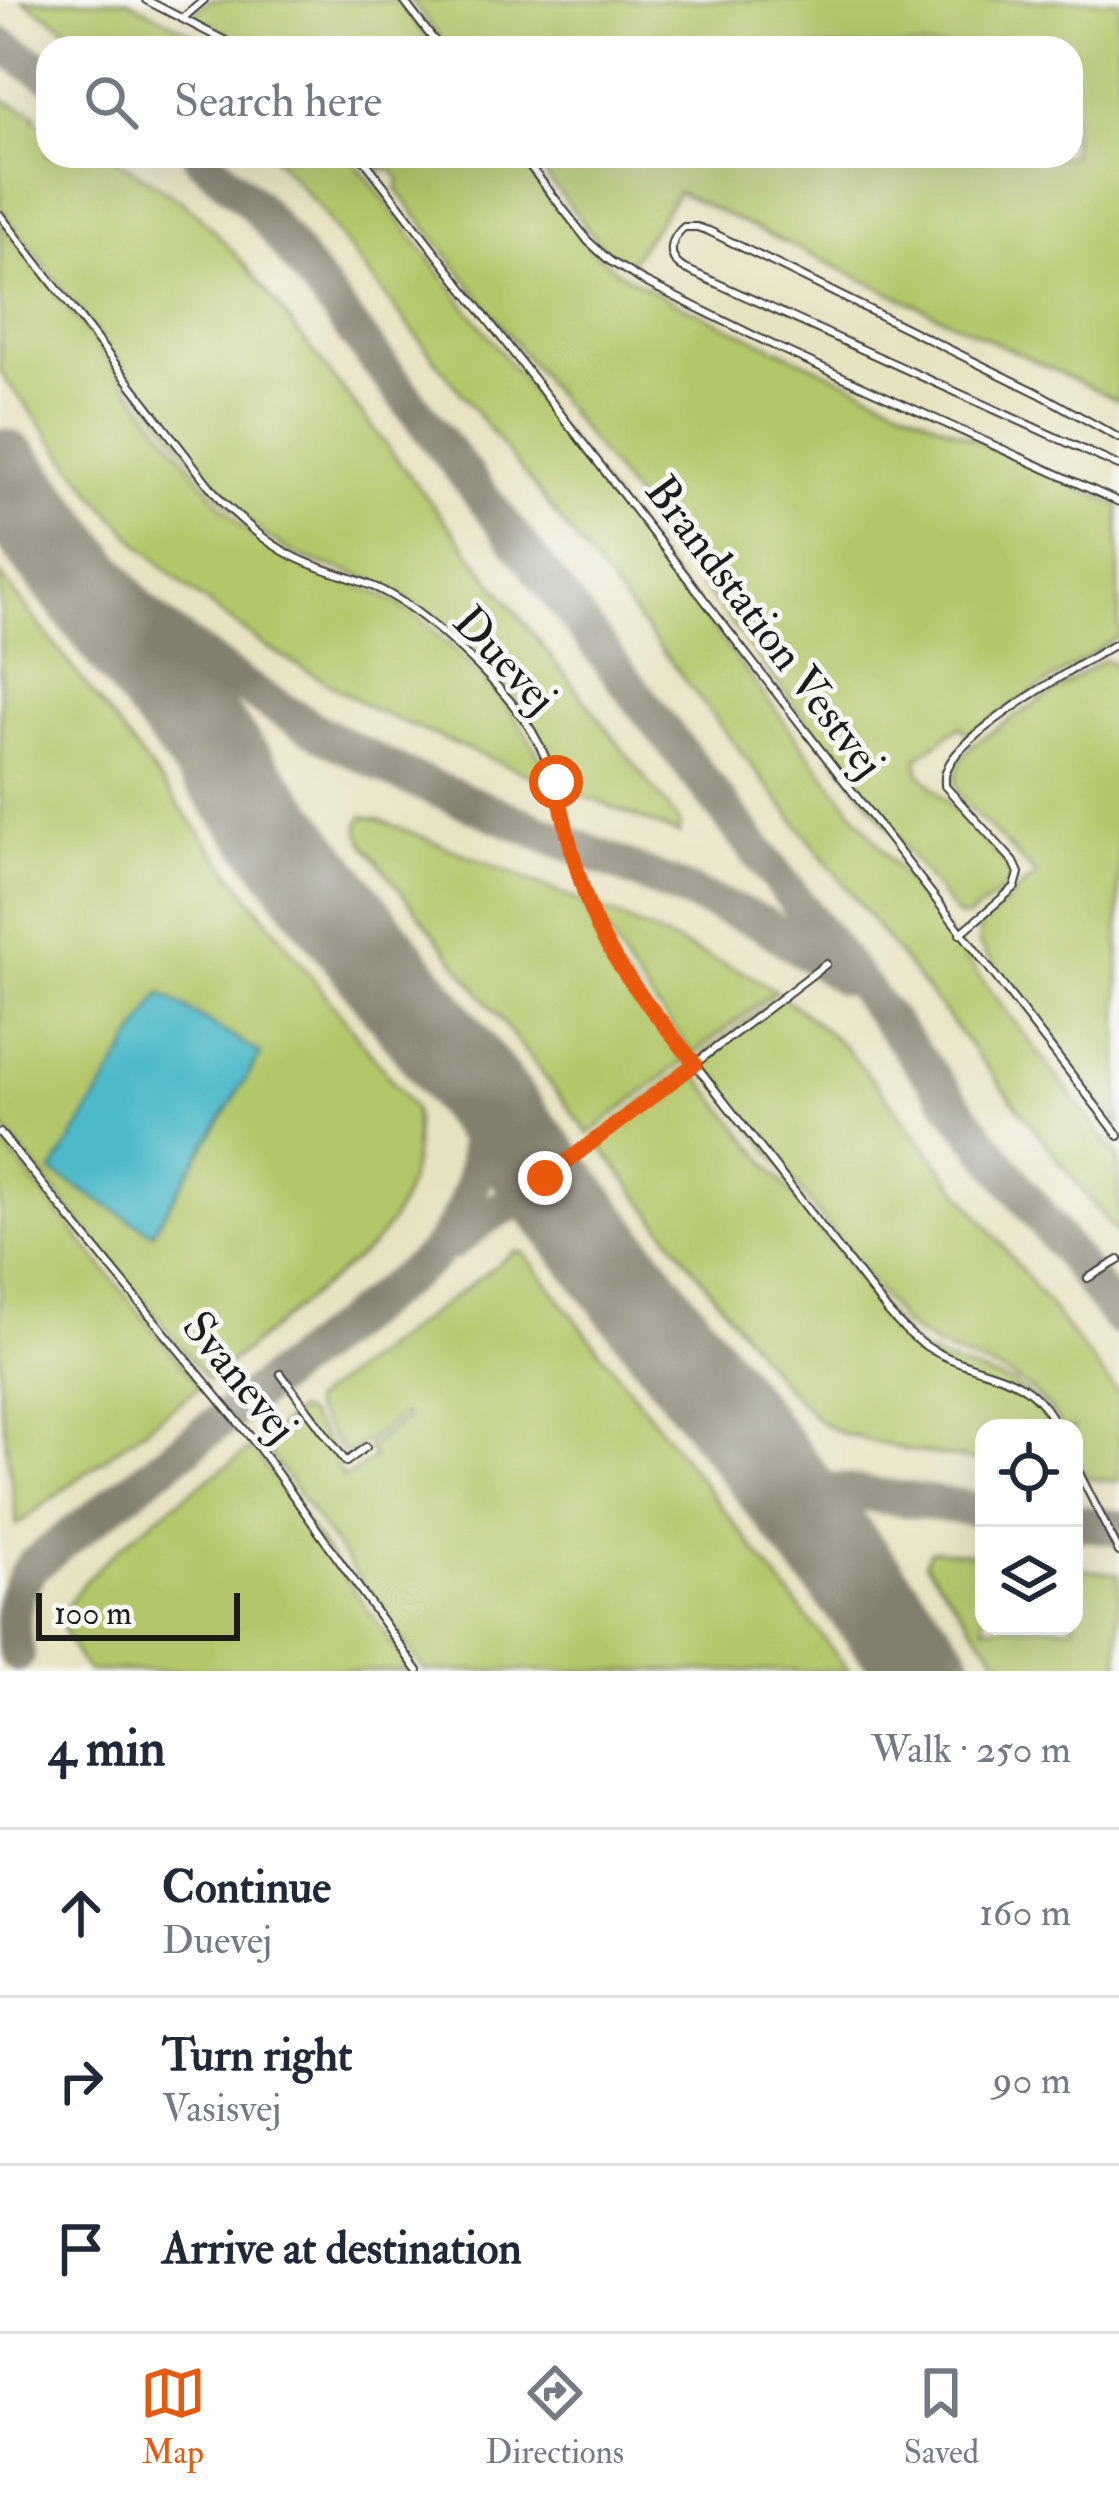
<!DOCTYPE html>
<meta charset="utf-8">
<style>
:root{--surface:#fff;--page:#f6f6f7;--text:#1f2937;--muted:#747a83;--line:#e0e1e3;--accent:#ea580c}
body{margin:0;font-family:"IM FELL Double Pica",serif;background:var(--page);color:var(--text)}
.controls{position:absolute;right:36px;bottom:36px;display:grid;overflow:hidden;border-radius:24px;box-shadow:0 12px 48px #0002}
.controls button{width:108px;height:108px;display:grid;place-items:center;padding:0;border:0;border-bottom:3px solid var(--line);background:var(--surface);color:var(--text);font:60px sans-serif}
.scale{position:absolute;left:36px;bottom:30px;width:204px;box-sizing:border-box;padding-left:12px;border:6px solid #1c1c1c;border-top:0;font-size:33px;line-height:42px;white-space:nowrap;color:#1c1c1c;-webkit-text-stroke:9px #f6f6f2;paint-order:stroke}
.stop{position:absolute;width:36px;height:36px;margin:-27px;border:9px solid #ea580c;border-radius:50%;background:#fff}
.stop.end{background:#ea580c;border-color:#fff;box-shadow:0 3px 12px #0008}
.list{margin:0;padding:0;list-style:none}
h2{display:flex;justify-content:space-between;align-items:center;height:156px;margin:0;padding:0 48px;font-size:51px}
h2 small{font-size:39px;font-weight:400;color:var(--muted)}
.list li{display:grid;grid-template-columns:78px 1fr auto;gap:36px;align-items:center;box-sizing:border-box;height:168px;padding:0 48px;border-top:3px solid var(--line)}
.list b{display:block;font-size:45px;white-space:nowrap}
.list p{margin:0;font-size:39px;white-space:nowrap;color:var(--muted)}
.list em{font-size:39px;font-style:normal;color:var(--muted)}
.icon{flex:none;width:66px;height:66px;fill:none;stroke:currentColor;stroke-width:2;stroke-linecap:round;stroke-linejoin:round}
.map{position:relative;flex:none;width:1119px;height:1671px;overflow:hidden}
.search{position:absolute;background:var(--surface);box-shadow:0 12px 48px #0002;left:36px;right:36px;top:36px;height:132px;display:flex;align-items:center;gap:30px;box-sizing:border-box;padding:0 42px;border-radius:36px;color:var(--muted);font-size:45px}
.sheet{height:660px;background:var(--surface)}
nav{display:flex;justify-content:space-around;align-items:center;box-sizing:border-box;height:168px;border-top:3px solid var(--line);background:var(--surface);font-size:33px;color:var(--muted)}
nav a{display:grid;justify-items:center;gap:6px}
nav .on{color:var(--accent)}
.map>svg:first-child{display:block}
</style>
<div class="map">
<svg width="1119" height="1671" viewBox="0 0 1119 1671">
<rect width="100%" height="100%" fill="#f6f6f2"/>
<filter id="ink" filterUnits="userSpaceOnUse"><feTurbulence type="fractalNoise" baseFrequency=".00833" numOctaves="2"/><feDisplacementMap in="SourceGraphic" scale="24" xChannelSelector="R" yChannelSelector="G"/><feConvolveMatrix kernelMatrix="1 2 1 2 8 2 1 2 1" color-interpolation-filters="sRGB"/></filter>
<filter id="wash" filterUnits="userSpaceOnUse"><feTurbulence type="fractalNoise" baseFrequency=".004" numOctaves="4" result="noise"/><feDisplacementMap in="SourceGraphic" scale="48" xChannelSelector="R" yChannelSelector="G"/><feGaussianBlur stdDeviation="2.7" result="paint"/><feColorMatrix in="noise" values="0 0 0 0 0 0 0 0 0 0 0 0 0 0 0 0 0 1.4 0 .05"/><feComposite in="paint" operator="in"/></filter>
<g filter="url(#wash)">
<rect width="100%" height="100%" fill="#e7e2c0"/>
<!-- green -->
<g fill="#b3c76b" stroke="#687244" stroke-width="3">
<path d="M22,0H128L220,48H103L82,38Z"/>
<path d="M209,0H398L435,48H255L192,15Z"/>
<path d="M410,0H1119V401L678,192L628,266L602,247L531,156H1071V48H448Z"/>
<path d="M0,99L36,114L34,120L48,126V156H111L182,201L209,225L249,269L675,816L680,823L679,834L561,787C548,720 443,616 383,586C359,573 330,568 305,558C273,545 248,522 224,499L0,208Z"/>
<path d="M272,156H349L366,176L1119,1158V1237L341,239L318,206Z"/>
<path d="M370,156H519L589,248L617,271L664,297L1119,506V636L968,735L960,726L917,758L919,772L1002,859C1005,865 1012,873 1010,880C1008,890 976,911 967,918L958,917L397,190L400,179L390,169L381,171Z"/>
<path d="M0,221L220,504C233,517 246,532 261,542C302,571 354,578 397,603C416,614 432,630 448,644C493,685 530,728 553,785L374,710L263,645L187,588L140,545L99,500L0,372Z"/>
<path d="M0,574L414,1109C420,1161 408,1206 373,1245L208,1381L0,1123Z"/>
<path d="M1103,660L1110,661L1119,674V1125L979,945V925L1036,875L965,803C948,781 957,763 973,744Z"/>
<path d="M363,816L381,820L582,902L615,966L687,1059L589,1134L365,845C359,835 356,826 363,816Z"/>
<path d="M594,906L752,976L776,991L693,1054L630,971Z"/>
<path d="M781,995L842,1044L881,1090L1119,1395V1482L1086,1478L1074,1453V1428H1062C1020,1354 961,1374 903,1323L698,1059Z"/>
<path d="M690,1066L907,1340L923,1353L1015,1385L1038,1404L1053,1428H984V1462L905,1450L841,1433L819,1421L779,1380L595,1139Z"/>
<path d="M0,1140L200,1387L17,1525L0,1398Z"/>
<path d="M514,1252L524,1253L849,1671H425L261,1442L298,1410L307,1415L337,1455L336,1467L344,1478L374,1458L368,1448L406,1419L404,1414L350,1454L343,1452L312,1409V1401Z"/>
<path d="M252,1448L412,1671H87C80,1658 62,1637 63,1621C66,1574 212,1477 252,1448Z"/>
<path d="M937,1550L984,1556V1626H1074V1568L1119,1574V1671H1007L925,1563L930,1551Z"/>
</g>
<!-- water -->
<path fill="#4dbac9" stroke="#346b72" stroke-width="3" d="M161,993L261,1054L152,1233L52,1172Z"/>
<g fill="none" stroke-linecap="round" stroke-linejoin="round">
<!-- taxiway -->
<g stroke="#827f6e" stroke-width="36">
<path d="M0,44L48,74"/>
<path d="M200,156L254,205L271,224L1119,1318"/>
<path d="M0,474L116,589L168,632L241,685L320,733L404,776L762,923L843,977"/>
<path d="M451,1243C493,1211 523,1182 575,1217"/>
<path d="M758,1453L789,1475L826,1489L984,1510"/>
<path d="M1074,1522L1119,1528"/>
<path d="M17,1654C8,1620 12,1595 32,1566L431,1258C485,1195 489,1134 453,1060"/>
</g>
<!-- runway -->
<path stroke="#827f6e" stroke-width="93" d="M0,475L927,1671"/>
</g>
</g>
<g filter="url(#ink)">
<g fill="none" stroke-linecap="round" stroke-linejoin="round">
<defs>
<g id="lane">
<path d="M146,0L239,48"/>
<path d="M403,0L440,48"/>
<path d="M183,18L204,0"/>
<path d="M361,156L1119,1136"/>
<path d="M522,156L588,241L610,261L643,281L779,348L1119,502"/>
<path d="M0,215L222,502C248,526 271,547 303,561C328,572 356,578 381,590C428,613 493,677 524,719C562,773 567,839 586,901C598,936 621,966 642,996L888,1312C903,1329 919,1344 940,1354C988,1378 1029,1370 1057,1428"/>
<path d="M1119,438L1038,393L709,231L697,227H684C671,238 666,255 681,267L1119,466"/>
<path d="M960,934L1015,887L1019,873L1014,862L945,786C945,778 944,775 948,767C963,731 1081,664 1119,642"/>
<path d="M0,1133L257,1445L418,1671"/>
<path d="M545,1178L826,964"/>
<path d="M1088,1278L1119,1260"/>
<path d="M281,1374L346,1462L366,1447"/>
<path d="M1074,1463L1119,1552"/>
</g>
</defs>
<!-- lane casing -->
<use href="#lane" stroke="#3a3a35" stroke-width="10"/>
<!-- lane -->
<use href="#lane" stroke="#fff" stroke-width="6"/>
</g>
</g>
<g fill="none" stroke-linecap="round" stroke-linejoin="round" filter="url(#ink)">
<!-- route -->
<path stroke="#ea580c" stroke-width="15" d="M545,1178L695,1064C661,1020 621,976 597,926C579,887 565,825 556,782"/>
</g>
<g text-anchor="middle" stroke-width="10" stroke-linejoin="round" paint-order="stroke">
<!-- street labels -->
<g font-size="45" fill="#1c1c1c" stroke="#f6f6f2">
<text transform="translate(766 626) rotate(53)" y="16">Brandstation Vestvej</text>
<text transform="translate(506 659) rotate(47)" y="16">Duevej</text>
<text transform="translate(241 1376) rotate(51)" y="16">Svanevej</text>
</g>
</g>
</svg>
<div class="controls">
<button><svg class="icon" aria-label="locate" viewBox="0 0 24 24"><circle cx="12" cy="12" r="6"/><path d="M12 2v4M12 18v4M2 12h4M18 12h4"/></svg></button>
<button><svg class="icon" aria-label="layers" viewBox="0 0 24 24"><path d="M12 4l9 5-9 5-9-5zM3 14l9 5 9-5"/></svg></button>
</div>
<div class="scale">100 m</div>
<div class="stop" style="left:556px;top:782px"></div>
<div class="stop end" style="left:545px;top:1178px"></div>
<div class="search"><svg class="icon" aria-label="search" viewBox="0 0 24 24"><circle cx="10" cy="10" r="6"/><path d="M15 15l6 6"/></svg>Search here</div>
</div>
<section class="sheet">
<h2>4 min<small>Walk · 250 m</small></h2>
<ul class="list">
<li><svg class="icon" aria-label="ahead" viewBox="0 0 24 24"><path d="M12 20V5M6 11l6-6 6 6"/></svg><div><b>Continue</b><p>Duevej</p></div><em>160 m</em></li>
<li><svg class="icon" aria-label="right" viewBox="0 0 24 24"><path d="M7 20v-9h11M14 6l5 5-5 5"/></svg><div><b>Turn right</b><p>Vasisvej</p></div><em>90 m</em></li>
<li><svg class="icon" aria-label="arrive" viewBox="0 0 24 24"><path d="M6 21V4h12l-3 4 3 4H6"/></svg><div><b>Arrive at destination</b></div></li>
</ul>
</section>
<nav>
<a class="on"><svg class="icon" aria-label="map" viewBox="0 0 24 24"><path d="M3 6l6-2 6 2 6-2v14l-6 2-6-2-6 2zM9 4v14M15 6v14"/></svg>Map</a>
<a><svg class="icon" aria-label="directions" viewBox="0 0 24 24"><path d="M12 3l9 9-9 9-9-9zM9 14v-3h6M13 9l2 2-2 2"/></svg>Directions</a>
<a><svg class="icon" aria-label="saved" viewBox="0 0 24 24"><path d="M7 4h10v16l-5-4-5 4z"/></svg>Saved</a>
</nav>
